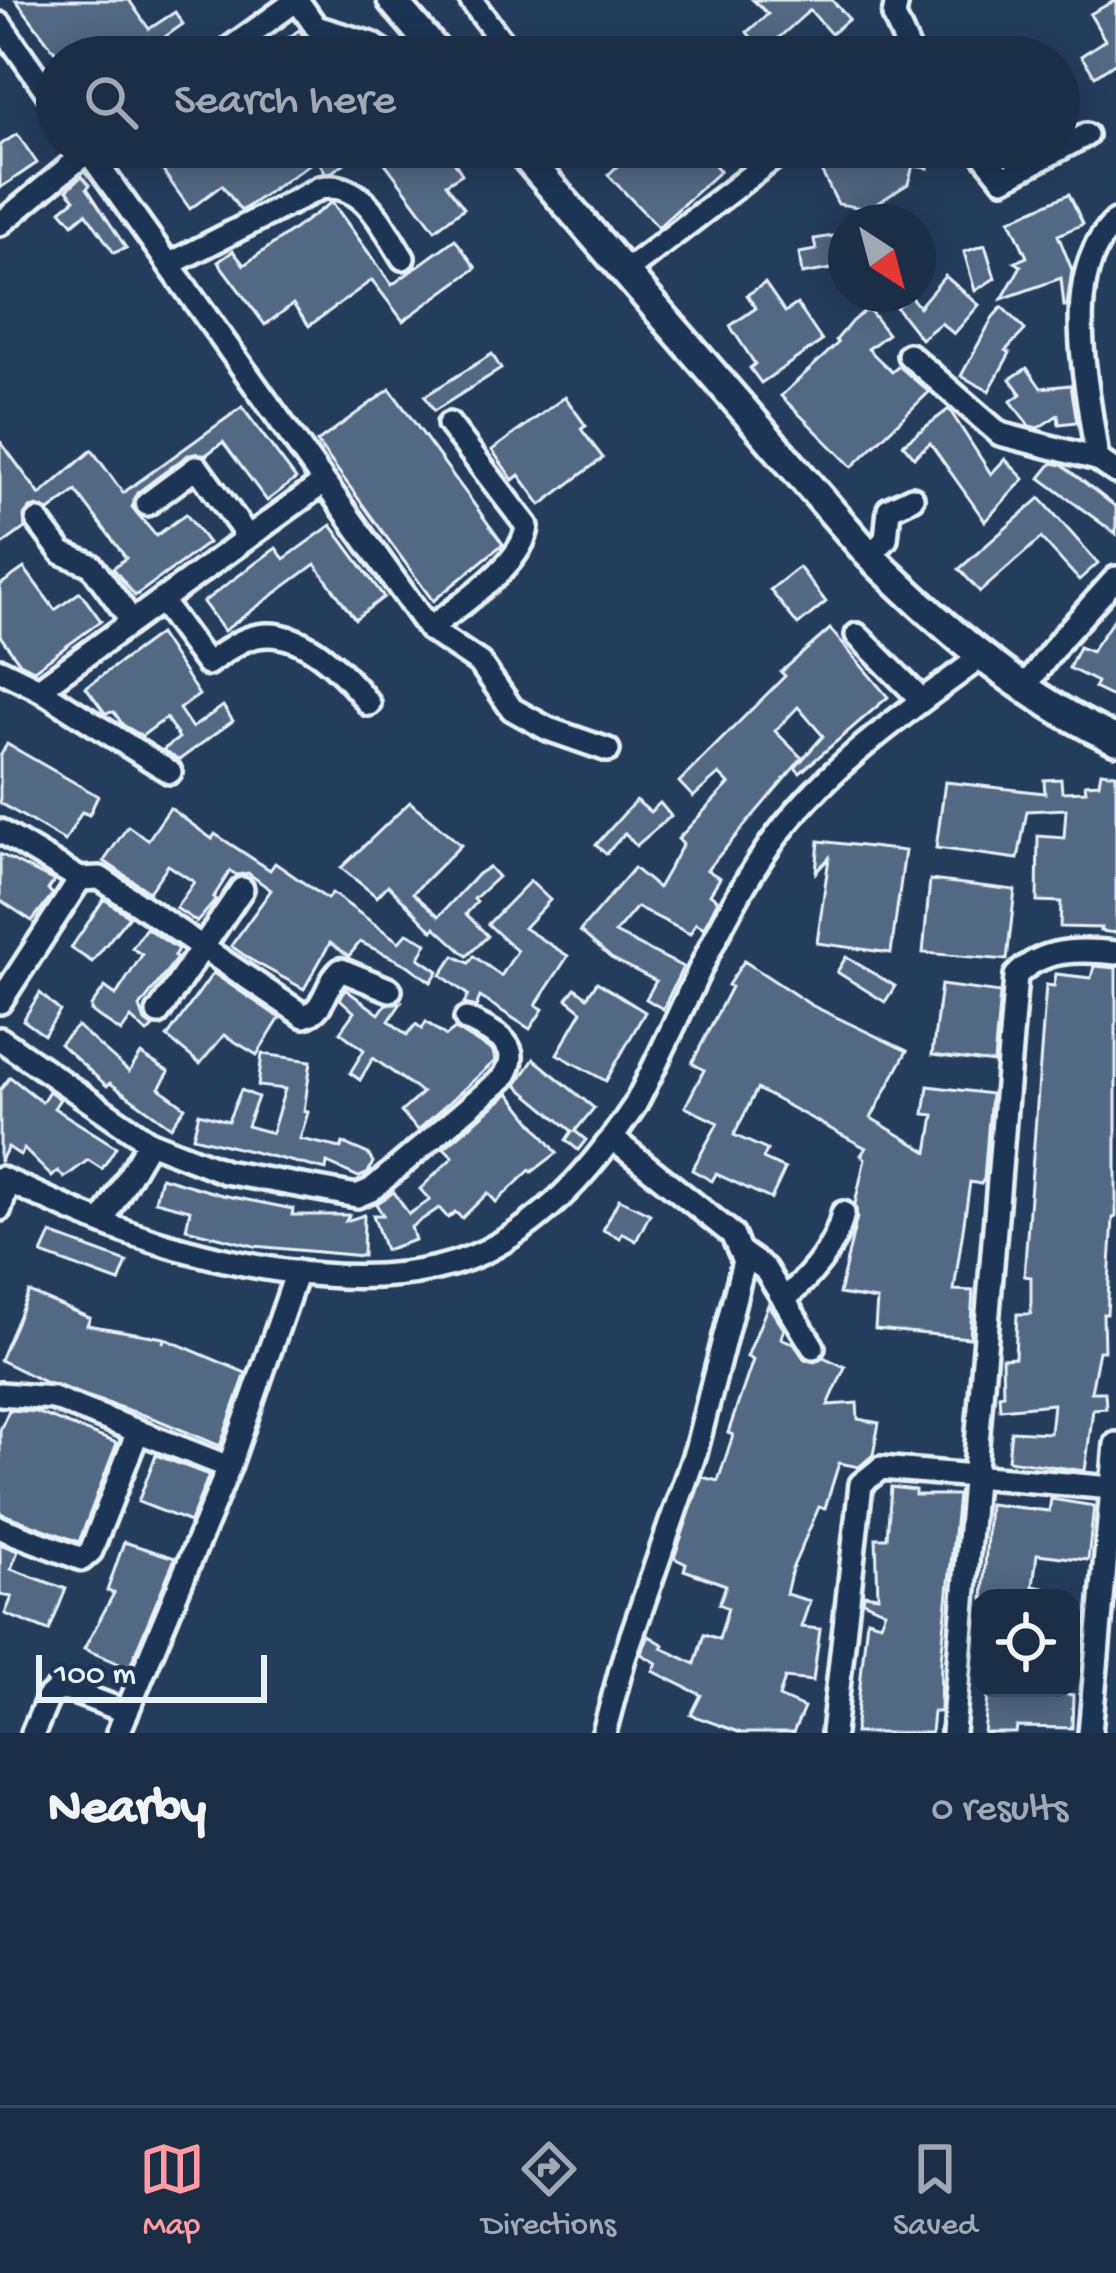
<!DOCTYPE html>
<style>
:root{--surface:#1c2e46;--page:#293a51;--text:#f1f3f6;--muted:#a0a8b3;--line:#3a4a5f;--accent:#ff9aa2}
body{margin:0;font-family:"Gochi Hand",sans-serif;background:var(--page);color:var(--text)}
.controls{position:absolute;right:36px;bottom:36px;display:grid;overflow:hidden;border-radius:24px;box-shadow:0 6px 30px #0003}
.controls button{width:108px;height:108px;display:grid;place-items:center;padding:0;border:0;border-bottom:3px solid var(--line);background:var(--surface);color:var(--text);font:60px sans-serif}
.compass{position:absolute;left:828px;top:204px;width:108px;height:108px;border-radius:50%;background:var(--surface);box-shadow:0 6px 30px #0003;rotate:144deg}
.scale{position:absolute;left:36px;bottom:30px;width:231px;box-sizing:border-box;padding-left:12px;border:6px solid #e8f1f8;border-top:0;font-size:33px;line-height:42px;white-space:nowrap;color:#e8f1f8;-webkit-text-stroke:9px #1d3557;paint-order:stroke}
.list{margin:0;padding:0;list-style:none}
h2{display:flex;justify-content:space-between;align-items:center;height:156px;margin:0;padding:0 48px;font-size:51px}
h2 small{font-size:39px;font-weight:400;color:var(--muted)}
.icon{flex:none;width:66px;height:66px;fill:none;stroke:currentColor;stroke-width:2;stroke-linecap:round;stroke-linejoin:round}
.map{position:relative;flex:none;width:1116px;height:1733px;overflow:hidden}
.search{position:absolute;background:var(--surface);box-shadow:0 6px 30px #0003;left:36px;right:36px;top:36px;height:132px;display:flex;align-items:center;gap:30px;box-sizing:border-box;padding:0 42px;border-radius:66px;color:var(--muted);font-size:45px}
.sheet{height:372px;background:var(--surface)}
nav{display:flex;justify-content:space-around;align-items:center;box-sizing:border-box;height:168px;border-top:3px solid var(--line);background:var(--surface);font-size:33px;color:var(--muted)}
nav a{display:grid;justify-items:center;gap:6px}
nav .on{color:var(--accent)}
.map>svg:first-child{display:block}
</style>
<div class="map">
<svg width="1116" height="1733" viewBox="0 0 1116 1733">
<rect width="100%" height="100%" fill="#253d5d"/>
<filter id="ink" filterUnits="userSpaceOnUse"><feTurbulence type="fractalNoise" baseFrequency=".00833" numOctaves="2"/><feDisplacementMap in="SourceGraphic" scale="24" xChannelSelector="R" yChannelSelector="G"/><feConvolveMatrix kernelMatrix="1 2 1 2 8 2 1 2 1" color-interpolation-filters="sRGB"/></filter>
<g filter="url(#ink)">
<!-- building -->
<g fill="#536782" stroke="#e8f1f8" stroke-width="3">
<path d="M16,0H129L149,29L175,12L183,24L159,41L170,57H59Z"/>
<path d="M753,0H832L849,19L831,34L810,10L757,57H735L753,40L747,32L768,14Z"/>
<path d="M1116,0V62L1095,76L1081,56L1105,40L1090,14Z"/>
<path d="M299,30L320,57H262Z"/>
<path d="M17,134L37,163L0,188V145Z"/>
<path d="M146,147H367L332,172L326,173L317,159L241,211L222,185L190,209Z"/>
<path d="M373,147H445L462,174L446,184L464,208L435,230Z"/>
<path d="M637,147H700L720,171L658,227L608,175Z"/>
<path d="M825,147H924L928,168L913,166L908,184L868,209L838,204L820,169Z"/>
<path d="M82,176L90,185L87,188L126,248L114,253L86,213L73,224L61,210L75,199L67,190Z"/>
<path d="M1069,194L1083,224L1058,235L1072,270L1067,306H1064L1061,278L1002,299L1021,266L1015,262L1027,257L1010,220Z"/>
<path d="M332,202L392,285L455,239L476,268L403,321L372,280L309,326L293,304L265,325L218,262L233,251L244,265Z"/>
<path d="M846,234V261L837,268L802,274L799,253L816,250L814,239Z"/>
<path d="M985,245L995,278L975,291L964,252Z"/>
<path d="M945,276L979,305L954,334L941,323L921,339L896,307L910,296L919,307Z"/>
<path d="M765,283L785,312L797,304L822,341L761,383L750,368L755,364L730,326L756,308L747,295Z"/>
<path d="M1002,307L1025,330L1006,350L1010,353L989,391L961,376L993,317Z"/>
<path d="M865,311H870L888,334L868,349L892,372L899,366L929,392L852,467L781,396L838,343L836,340L852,321Z"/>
<path d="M492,354L501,369L434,411L425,396Z"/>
<path d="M1027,368L1041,388L1071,385L1077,422L1059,424L1058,415L1038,428L1029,426L1011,401L1021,394L1010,379Z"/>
<path d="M390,389L503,544L433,601L317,442Z"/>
<path d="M565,397L586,426L581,429L603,458L541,505L519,475L513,480L492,450Z"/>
<path d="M242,407L296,479L267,501L223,442L206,455H188L137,493L132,507L156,536L186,514L208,543L135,596L113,568L126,558L76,491L49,511L37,506L30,508L24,516L25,528L0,546V441L40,495L92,450L123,493Z"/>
<path d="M949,409L991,474L1005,459L1024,479L985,521L930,443L914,457L903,444Z"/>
<path d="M1052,463L1062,465L1116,507V534L1040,478Z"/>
<path d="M1040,498L1098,563L1079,580L1041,538L980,592L959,569Z"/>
<path d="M331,525L384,597L355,619L315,564L224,631L203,602L276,548L284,559Z"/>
<path d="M799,567L826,602L798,625L770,590Z"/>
<path d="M24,568L55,610L80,592L101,621L34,670L20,663L0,636V585Z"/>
<path d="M1116,616V690L1113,697L1094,688L1097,682L1069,668L1079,647L1091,652Z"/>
<path d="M830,629L888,697L800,773L795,768L823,736L798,707L775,731L802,758L707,870L720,878L710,894L718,900L704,928L696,923L690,934L637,907L615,933L683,967L663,1009L646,999L656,981L611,958L580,931L634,868L658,888L683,844L678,839L729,784L719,774L693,797L679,782L785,676L781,672Z"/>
<path d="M159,634L199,695L179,709L192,728L223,706L233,721L179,760L163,750L179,738L166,718L142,736L123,725L114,712L105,713L86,687Z"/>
<path d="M7,744L98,796L89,815L82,812L65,841L0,803V756Z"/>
<path d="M1101,772L1116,774V933L1100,931L1101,928L1060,927L1061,902L1037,901L1038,836L1064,838L1066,809L1027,811L1018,859L936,848L945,782L1045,793L1044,780L1061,779L1062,792L1086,791L1085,784L1099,783Z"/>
<path d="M636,800L650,812L660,803L671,816L636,846L625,833L606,854L596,845Z"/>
<path d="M410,802L461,845L413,893L439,916L478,874L489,867L498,877L474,899L477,902L466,914L488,936L467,956L435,927L433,931L388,885L377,897L341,868Z"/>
<path d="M170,808L212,839L215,834L270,870L275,863L327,899L332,893L399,942L407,933L427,943L419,958L438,971L431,982L409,966L360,942L349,956L330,943L304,989L251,960L231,946L271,890L248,873L237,875L230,871L213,898L216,900L197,922L176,908L194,882L168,865L149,892L104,861L128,826L148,840Z"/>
<path d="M819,841L905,851L891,953L817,943L829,858L816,872Z"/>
<path d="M0,854L54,881L48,890L53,894L32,921L0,900Z"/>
<path d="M930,880L1015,890L1007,960L923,953Z"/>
<path d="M530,881L550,900L524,928L568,956L536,1005L543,1009L530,1029L480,997L476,1007L464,1004L468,995L441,975L454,956L469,963L474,956L501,976L517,951L488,924Z"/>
<path d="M104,899L129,916L92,962L71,948Z"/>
<path d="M146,928L178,949L174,956L177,958L140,1007L145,1021L153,1027L147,1033L131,1018L121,1032L91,1011V1006L105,987L116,995L142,955L132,948Z"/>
<path d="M846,957L895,986L885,1002L837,972Z"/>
<path d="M744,961L811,1005L907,1051L871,1118L928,1152L934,1115L924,1114L928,1086L991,1094L984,1179L981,1184L970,1182L954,1290L973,1291L970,1338L875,1329L877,1300L839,1294L857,1217L855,1204L865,1158L861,1155L866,1148L757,1089L734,1135L767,1150L763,1159L785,1169L771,1199L716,1174L712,1181L692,1170L718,1123L685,1107L704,1070L692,1063L731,987L728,985Z"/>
<path d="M1094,966L1116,968V1217L1113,1218L1107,1314H1103L1104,1351H1099L1091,1392H1105L1106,1408L1093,1409L1085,1471L1008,1460L1011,1431L1050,1433L1053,1404L1000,1409L999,1395L1003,1394L1002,1358L1015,1357L1017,1314H1031V1277L1024,1276L1046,985L1054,986L1056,974L1091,978Z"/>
<path d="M213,973L280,1018L257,1055L224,1035L200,1064L167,1037Z"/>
<path d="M597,982L645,1012L606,1081L557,1054L582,1011L567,999L575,988L587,997Z"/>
<path d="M941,985L1000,993L994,1063L932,1055Z"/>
<path d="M345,989L379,1014L386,1004L401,1003L389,1021L407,1035L416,1024L422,1029L426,1022L446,1036L455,1029L493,1051L495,1061L418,1130L401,1112L422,1093L373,1058L360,1080L350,1073L364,1050L340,1032L354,1012L340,999Z"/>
<path d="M40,993L60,1011L44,1035L23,1020Z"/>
<path d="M77,1026L129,1072L141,1054L169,1072L159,1088L185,1107L171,1127L110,1083L107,1086L60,1044Z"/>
<path d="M262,1054L311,1061L304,1111L308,1112L300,1139L341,1148L343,1143L368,1154L373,1162L368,1173L359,1177L327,1163L326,1170L193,1137L199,1113L228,1121L241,1090L258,1097L247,1126L272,1133L285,1089L258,1086Z"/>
<path d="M534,1059L594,1108L575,1131L586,1140L578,1150L566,1140L572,1131L516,1085Z"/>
<path d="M10,1077L42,1102L49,1091L60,1099L54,1108L116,1147L102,1169L88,1160L64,1178L58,1171L52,1177L24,1149L20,1155L8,1147L0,1162V1090Z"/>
<path d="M509,1093L557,1153L532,1172L530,1170L496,1202L488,1193L462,1218L455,1212L448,1218L439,1208L411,1227L415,1240L385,1250L373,1215H383L376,1204L394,1192L409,1214L430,1200L420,1189L453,1157L444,1148Z"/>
<path d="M161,1177L222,1195L293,1209L292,1215H349L346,1221L364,1215L363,1256L254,1246L186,1229L190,1210L155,1201Z"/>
<path d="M619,1199L650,1214L636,1241L622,1233L620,1238L603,1230Z"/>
<path d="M51,1234L127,1262L119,1282L42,1254Z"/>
<path d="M29,1292L90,1318L87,1325L164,1338L163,1343L166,1339L246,1373L220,1446L158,1420L47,1383L0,1360Z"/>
<path d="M768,1305L784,1329L781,1338L794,1344L805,1360L815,1362L823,1357L845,1367L828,1405L857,1403L858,1419L879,1423L873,1455L859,1467L839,1463L825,1508L819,1507L792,1569L786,1594L810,1601L801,1627L820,1629L813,1681L785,1678L779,1697L804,1708L793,1733H741L691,1715L701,1695L653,1671L657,1663L641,1654L649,1636L664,1645L662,1648L695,1664L704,1634L719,1639L728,1608L719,1604L726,1585L684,1570L686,1564L674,1558L702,1477L718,1481L733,1435L728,1433L753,1360L747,1357Z"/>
<path d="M9,1410L36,1412L117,1443L79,1542L0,1513V1430Z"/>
<path d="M156,1455L209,1475L190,1522L138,1502Z"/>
<path d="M891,1487L915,1490V1495H958L941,1660L940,1712H933L931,1733H855L867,1619L880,1623L885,1611L863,1601L864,1594L878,1596L876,1538H887Z"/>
<path d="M1051,1499L1094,1506L1088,1560L1037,1554L1033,1586L1064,1592L1063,1598H983L989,1504L1049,1511Z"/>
<path d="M124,1542L175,1558L129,1668L84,1649L114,1593L107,1591Z"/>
<path d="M0,1544L18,1551L11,1569L66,1589L49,1631L5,1614L12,1597L0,1595Z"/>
<path d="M989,1688L1073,1695L1072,1728L1017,1727L1016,1733H984Z"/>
</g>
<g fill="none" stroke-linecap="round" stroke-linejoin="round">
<defs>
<g id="minor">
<path d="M471,0L513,57"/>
<path d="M897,0L894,16L912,57"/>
<path d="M0,24L57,106"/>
<path d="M218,57L297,0L316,27L372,44L391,57"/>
<path d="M85,147L429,629L480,663L512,709L548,729L608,750"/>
<path d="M460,147L461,148"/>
<path d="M977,147L1003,179L1086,135"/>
<path d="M0,224L93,147"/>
<path d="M172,263L320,188C363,179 383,227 403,258"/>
<path d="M624,273L788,147"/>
<path d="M909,355L1000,434L1097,459L1116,472"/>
<path d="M1097,459C1089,389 1057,274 1116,221"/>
<path d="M147,504L197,467L248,537"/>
<path d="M38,521L62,553L91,565L132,621"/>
<path d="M870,556L886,539L889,509L912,498"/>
<path d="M161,601L207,664C222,654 239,639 258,636C302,628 345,673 369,704"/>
<path d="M429,629C459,605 524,564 527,526L449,424"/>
<path d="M857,635L922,700"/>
<path d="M0,670L39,689L170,772"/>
<path d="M1024,688L1061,639L1116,578"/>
<path d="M39,689L323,483"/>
<path d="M0,831L80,879L100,878L304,1016C326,1011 325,983 341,970L390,990"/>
<path d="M0,1002L80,879"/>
<path d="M158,1013L242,889"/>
<path d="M0,1039L149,1142L225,1172L357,1196L371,1190L503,1078C526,1044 494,1033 466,1019"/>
<path d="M0,1178C45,1197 89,1220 135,1235C242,1270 400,1304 502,1242C558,1209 599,1159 635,1105C680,1020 714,924 770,845C824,768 906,712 981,657"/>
<path d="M0,1209L8,1182"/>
<path d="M102,1222L149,1142"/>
<path d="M741,1252L765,1269L813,1347"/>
<path d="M786,1298C811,1275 836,1248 843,1213"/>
<path d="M0,1394L53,1398L229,1467"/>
<path d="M0,1528L82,1559L91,1551L138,1431"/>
<path d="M33,1733L48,1698L57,1690H68L127,1712"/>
<path d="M118,1733L229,1467L297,1272"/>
<path d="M604,1733L624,1658L696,1450L744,1261L732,1234L613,1139"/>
<path d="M833,1733L861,1484L881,1468L1112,1488"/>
<path d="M953,1733L1016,976C1042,948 1080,949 1116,953"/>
<path d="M1090,1733L1116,1444"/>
</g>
<g id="major">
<path d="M392,0L441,57"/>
<path d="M517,147L870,556C944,629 1021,696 1116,740"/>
</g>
</defs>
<!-- minor casing -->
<use href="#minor" stroke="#e8f1f8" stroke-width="30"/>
<!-- major casing -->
<use href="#major" stroke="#e8f1f8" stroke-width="36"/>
<!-- minor -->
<use href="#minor" stroke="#1d3557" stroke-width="21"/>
<!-- major -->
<use href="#major" stroke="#1d3557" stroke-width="27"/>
</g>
</g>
</svg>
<div class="controls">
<button><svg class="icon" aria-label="locate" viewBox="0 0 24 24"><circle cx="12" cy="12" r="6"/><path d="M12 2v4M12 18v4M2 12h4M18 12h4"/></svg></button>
</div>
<svg class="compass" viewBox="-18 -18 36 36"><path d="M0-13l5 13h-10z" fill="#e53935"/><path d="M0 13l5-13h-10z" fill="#a0a8b3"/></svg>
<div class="scale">100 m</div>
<div class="search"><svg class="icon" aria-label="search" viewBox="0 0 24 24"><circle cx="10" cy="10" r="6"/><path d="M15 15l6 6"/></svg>Search here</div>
</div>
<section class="sheet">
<h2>Nearby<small>0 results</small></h2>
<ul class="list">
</ul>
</section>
<nav>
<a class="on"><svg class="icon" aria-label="map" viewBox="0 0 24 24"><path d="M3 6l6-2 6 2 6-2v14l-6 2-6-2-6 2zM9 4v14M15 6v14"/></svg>Map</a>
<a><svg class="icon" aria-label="directions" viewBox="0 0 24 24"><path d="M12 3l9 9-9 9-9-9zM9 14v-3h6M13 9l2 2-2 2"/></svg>Directions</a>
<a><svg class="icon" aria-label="saved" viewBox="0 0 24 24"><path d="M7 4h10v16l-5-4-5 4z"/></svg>Saved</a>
</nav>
